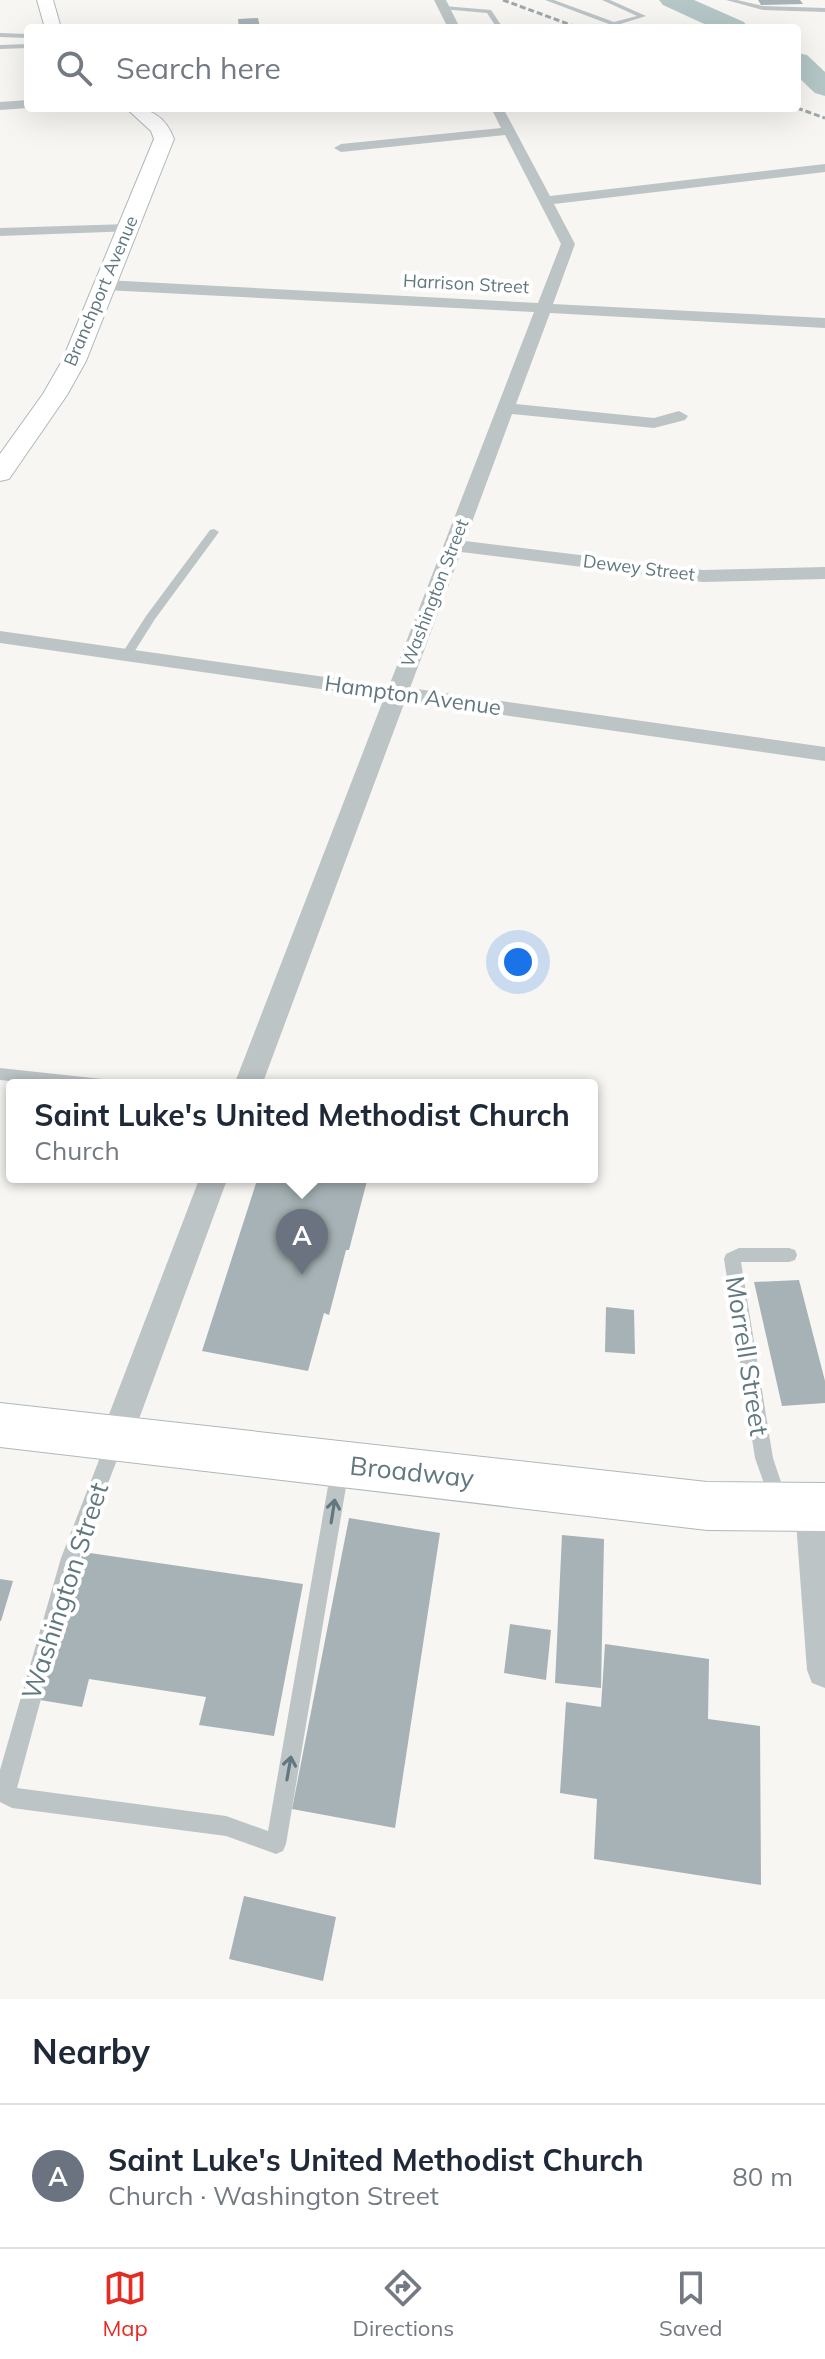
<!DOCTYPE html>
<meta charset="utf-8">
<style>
:root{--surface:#fff;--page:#f2f2f3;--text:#1f2937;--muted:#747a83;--line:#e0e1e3;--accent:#e52c24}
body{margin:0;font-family:Mulish,sans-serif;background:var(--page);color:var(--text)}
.you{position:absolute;left:518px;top:962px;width:28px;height:28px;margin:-20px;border:6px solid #fff;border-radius:50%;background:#1a73e8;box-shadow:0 0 0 12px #1a73e833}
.badge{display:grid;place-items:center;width:52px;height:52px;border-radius:50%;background:var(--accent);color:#fff;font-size:26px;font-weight:700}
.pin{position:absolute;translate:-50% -66px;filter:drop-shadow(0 2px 4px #0008)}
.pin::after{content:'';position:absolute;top:42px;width:28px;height:24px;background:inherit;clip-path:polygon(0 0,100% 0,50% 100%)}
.popup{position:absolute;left:6px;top:1079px;width:592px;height:104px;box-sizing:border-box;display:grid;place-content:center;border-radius:8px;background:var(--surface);filter:drop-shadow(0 2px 6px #0005);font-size:26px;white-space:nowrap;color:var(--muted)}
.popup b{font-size:30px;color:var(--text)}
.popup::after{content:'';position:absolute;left:50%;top:100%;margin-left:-16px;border:16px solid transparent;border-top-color:var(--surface)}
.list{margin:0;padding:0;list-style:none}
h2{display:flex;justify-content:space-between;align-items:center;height:104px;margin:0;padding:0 32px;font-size:34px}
h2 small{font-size:26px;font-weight:400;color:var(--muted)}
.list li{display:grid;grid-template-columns:52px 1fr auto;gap:24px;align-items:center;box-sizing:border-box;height:144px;padding:0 32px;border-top:2px solid var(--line)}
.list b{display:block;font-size:30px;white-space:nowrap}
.list p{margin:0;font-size:26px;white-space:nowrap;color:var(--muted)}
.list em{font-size:26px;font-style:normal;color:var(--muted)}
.icon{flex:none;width:44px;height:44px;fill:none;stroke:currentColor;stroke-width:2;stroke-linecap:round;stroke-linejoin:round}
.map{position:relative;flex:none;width:825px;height:1999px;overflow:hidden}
.search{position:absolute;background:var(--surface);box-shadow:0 8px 32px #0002;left:24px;right:24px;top:24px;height:88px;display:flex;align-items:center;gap:20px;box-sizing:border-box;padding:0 28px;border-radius:8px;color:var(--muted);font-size:30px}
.sheet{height:248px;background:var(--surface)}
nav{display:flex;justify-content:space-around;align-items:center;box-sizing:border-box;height:112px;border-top:2px solid var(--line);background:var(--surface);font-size:22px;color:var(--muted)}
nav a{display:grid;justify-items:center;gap:4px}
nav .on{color:var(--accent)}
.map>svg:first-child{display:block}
</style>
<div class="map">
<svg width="825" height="1999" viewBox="0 0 825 1999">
<rect width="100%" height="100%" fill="#f7f6f3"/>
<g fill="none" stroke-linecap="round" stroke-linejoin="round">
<!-- river -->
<g fill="#b4c6c6" fill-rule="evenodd">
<path d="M659,0H694L744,22L748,28H713L663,5Z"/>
<path d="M797,53L807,55L825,72V96L815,93L797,76Z"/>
</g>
</g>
<!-- building -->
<g fill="#a6b2b5">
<path d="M758,0H800L803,4L761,5Z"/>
<path d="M258,18L260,28H239L238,19Z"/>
<path d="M258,1177H368L349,1250H346L329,1315L324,1313L308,1371L202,1351Z"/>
<path d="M799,1280L825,1381V1403L782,1406L754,1282Z"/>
<path d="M606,1307L634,1310L635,1354L605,1352Z"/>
<path d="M349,1518L440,1533L395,1828L292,1809Z"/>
<path d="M562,1535L604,1539L601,1688L555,1683Z"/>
<path d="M83,1552L303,1584L274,1736L199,1725L206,1697L89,1679L82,1707L40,1700Z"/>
<path d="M0,1579L13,1581L1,1621H0Z"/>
<path d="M510,1624L551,1630L546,1680L504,1673Z"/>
<path d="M605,1644L709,1659L708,1719L760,1726L761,1885L594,1859L597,1799L560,1793L566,1702L601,1707Z"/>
<path d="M244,1896L336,1917L323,1981L229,1959Z"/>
</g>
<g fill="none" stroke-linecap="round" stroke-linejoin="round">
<defs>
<g id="secondary">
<path d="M37,0H53L61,28H45Z"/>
<path d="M126,108C150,108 165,115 174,139L86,361L67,395L9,479L0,481V454L43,394L62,361L154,139L151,131Z"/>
<path d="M0,1403L707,1482L825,1483V1531L707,1530L0,1447Z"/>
</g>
</defs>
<!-- secondary casing -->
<use href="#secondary" stroke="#afb8bb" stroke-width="2"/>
<!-- lane -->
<g fill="#bdc4c6" fill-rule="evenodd">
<path d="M545,0H554L614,22L637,16L602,0H610L646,16L614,26Z"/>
<path d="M726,0H737L763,6L825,8V12L763,10Z"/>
<path d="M444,6L491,10L503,28H497L487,13L442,9Z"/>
<path d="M0,33L28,34V38L0,37Z"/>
<path d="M28,44V48L0,49V45Z"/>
<path d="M214,529L219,532L155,619L131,657H123L121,655L146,616L210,530Z"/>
<path d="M0,1068L102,1079L107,1081L109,1085H48L0,1080Z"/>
<path d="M739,1248H789L795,1250L797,1255L795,1260L789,1262H741L773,1458L787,1500L784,1506L778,1509L772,1506L755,1458L724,1259L726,1254Z"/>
<path d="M115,1434L121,1436L124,1442L79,1558L17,1788L226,1816L268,1831L331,1469L334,1463L340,1461L346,1463L349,1469L286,1844L283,1851L276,1854L226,1836L12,1808L0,1802V1770L61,1558L106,1442L109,1436Z"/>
</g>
<!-- street -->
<g fill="#bdc4c6" fill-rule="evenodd">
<path d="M434,0H446L460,28H448Z"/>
<path d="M28,100V108L0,110V102Z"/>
<path d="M491,108H503L550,196L825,164V172L554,204L575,244L553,304L825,318V328L550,313L516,404L654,418L679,411L688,416L685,420L654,428L512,414L465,541L703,570L825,567V579L703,582L461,552L410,688L825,747V761L405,701L262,1085H234L384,698L0,643V631L389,686L534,312L105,290L97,285L105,280L538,303L561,244L505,135L341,152L334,148L341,144L501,128Z"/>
<path d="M128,224L133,225V231L0,236V228Z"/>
<path d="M200,1177H228L132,1438L127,1449L116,1453L105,1449L100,1438Z"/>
<path d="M812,1493L825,1500V1688L812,1683L807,1670L795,1509L800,1497Z"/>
</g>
<!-- secondary -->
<use href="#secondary" fill="#fff" fill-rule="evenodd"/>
<!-- rail -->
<g stroke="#9ea8ac" stroke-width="3" stroke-dasharray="6 3" stroke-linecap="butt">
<path d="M503,0L579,28"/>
<path d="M797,108L825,118"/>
</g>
</g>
<!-- one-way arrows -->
<defs><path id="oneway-shaft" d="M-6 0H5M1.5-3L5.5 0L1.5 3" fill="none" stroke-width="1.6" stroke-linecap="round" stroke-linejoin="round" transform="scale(2)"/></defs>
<g stroke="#61787f">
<use href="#oneway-shaft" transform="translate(333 1511) rotate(-81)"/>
<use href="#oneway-shaft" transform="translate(289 1768) rotate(-80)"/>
</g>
<g text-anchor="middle" stroke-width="8" stroke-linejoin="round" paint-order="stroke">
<!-- far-street labels -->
<g font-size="18" fill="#61787f" stroke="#fff">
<text transform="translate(466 284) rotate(3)" y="6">Harrison Street</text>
<text transform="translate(101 291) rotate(-67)" y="6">Branchport Avenue</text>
<text transform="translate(639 568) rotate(7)" y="6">Dewey Street</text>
<text transform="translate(435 593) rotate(-69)" y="6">Washington Street</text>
</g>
<!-- street labels -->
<g font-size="22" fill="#61787f" stroke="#fff">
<text transform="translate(413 695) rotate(8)" y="8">Hampton Avenue</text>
</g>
<!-- near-street labels -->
<g font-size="26" fill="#61787f" stroke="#fff">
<text transform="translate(747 1356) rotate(81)" y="9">Morrell Street</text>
<text transform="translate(412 1472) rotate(6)" y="9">Broadway</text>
<text transform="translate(65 1591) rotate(-72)" y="9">Washington Street</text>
</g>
</g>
</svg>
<div class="you"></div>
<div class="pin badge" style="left:302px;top:1275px;background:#6b7280">A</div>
<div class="popup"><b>Saint Luke's United Methodist Church</b>Church</div>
<div class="search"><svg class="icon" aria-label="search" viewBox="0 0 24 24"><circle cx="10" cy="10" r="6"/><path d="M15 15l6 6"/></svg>Search here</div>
</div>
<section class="sheet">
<h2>Nearby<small></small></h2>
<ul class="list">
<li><span class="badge" style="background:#6b7280">A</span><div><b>Saint Luke's United Methodist Church</b><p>Church · Washington Street</p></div><em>80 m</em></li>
</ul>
</section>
<nav>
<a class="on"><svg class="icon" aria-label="map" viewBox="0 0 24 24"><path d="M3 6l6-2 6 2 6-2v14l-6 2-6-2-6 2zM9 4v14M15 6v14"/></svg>Map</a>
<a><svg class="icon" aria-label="directions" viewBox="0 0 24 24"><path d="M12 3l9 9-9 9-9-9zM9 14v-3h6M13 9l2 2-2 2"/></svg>Directions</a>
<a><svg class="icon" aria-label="saved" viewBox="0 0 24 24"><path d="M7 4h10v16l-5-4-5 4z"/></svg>Saved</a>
</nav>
